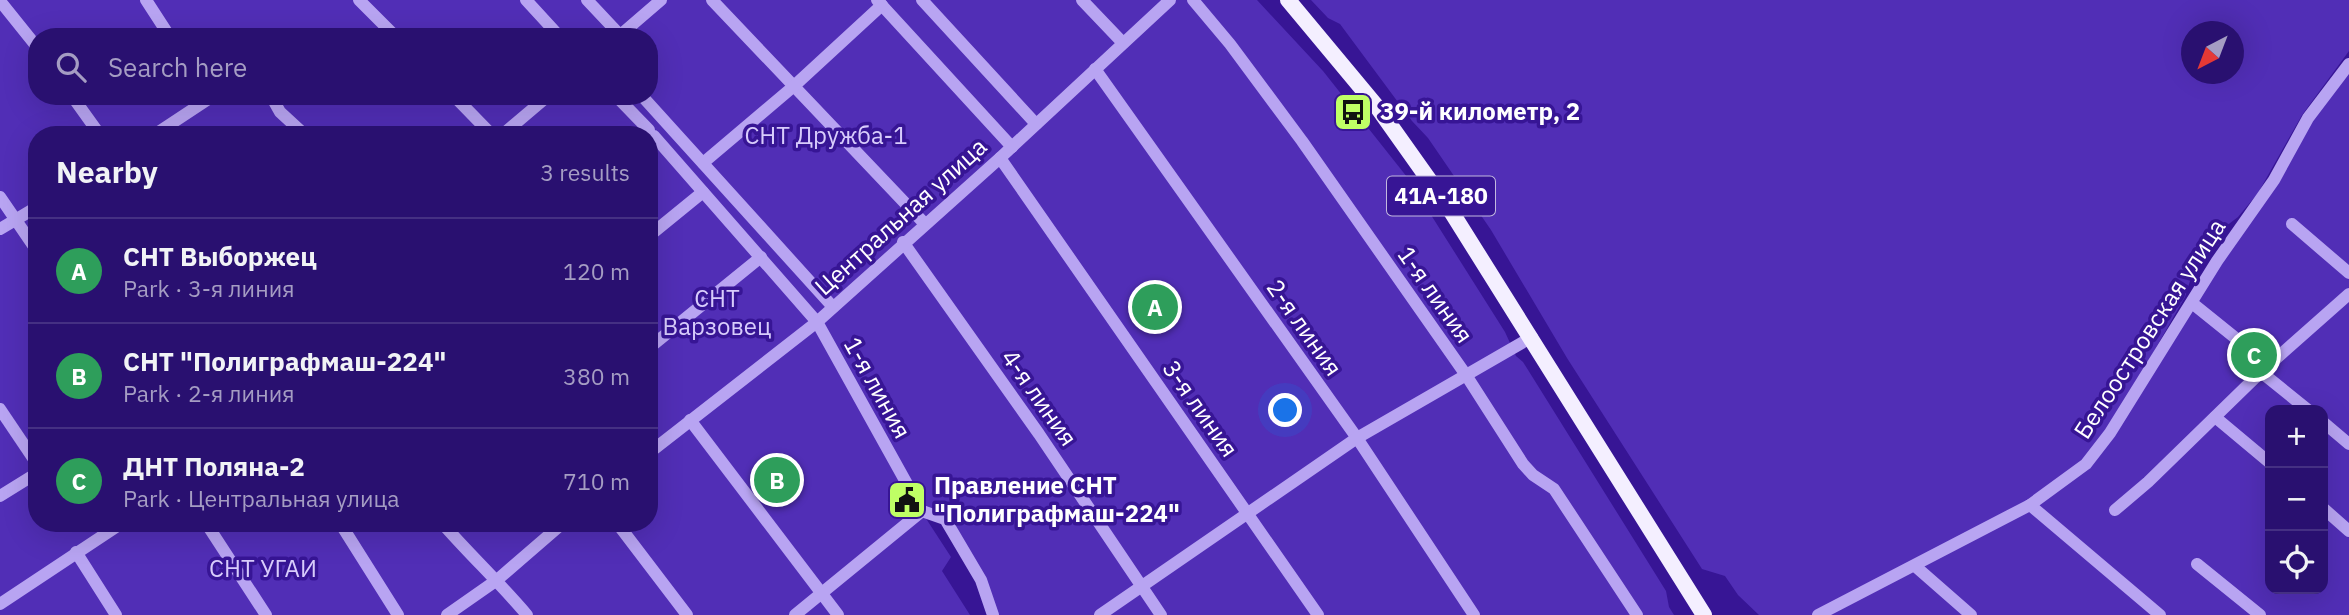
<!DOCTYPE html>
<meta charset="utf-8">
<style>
:root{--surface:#291070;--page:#311975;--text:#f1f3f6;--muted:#a59dc3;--line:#453083;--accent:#bca0f2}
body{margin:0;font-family:"IBM Plex Sans",sans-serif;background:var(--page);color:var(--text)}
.controls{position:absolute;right:21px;bottom:21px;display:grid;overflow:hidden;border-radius:14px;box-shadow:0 7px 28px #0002}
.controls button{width:63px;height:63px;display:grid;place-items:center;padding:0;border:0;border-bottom:2px solid var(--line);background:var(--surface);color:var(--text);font:35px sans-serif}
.compass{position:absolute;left:2181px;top:21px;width:63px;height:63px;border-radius:50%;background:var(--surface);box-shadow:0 7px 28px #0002;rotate:222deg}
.you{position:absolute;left:1286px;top:411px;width:24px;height:24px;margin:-18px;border:5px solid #fff;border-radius:50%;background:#1a73e8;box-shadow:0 0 0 10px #1a73e833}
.badge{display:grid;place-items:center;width:46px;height:46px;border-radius:50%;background:var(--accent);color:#fff;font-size:23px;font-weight:700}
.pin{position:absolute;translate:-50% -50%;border:4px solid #fff;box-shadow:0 2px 7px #0006}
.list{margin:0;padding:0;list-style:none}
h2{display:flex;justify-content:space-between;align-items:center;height:91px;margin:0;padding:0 28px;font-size:30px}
h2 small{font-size:23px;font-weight:400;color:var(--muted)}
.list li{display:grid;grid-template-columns:46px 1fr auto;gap:21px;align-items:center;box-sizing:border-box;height:105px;padding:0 28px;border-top:2px solid var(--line)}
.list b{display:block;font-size:26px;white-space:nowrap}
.list p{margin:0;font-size:23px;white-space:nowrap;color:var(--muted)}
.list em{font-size:23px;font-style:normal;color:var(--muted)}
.icon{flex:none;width:38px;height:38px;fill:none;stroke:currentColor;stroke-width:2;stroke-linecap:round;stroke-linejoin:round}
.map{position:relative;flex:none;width:2349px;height:615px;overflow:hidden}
.search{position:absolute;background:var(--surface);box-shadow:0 7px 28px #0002;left:28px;top:28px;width:630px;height:77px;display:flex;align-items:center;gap:18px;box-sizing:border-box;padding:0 24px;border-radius:28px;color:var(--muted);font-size:26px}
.panel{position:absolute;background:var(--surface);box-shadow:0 7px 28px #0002;left:28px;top:126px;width:630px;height:406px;border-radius:28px}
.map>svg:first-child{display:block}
</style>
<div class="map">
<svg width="2349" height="615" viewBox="0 0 2349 615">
<rect width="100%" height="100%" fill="#371595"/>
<!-- green -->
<g fill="#512eb6" fill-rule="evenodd">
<path d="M0,0H1257L1323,71L1407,177L1505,332L1516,356L1523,362L1666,591L1669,607L1674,615H993L945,519L925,517L951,557L942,571L970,615H0ZM37,37H649V96H37ZM37,135H649V523H37Z"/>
<path d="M1311,0H2349V51L2302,115L2258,193L2238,217L2217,233L2223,239L2190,281L2185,297L2142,372L2349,64V615H1759L1738,595L1725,576L1702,569L1567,358L1491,230L1428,138L1412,121L1340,24L1328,18ZM2192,32H2234V74H2192ZM2270,410H2323V589H2270Z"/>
</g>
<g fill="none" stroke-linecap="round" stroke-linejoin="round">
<!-- minor -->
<g stroke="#b8a4f2" stroke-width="12">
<path d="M146,0L170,37"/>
<path d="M359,0L396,37"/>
<path d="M526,0L560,37"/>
<path d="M587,0L620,35"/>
<path d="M712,0L924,223"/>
<path d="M877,0L1012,147"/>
<path d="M922,0L1036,124"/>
<path d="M1082,0L1123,43"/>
<path d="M1193,0L1230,44L1302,141L1466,375L1523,464L1533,475L1554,489L1637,615"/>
<path d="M0,1L37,47"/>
<path d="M618,37L661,0"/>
<path d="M1095,69L1357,438L1474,615"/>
<path d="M72,96L100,135"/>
<path d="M271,96L280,112L305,135"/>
<path d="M454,96L492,135"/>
<path d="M616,96L649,130L644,135"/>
<path d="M642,96L833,307"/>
<path d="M154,135L213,96"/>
<path d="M502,135L548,96"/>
<path d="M654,136L817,322L922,511"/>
<path d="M1000,158L1318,615"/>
<path d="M703,163L794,86L882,5"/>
<path d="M0,197L37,251"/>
<path d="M2292,224L2349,273"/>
<path d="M0,229L37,207"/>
<path d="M649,236L703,192"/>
<path d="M903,242L1039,434L1161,615"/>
<path d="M2192,303L2269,365"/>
<path d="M649,348L761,257"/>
<path d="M2261,372L2308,410"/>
<path d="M0,409L37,464"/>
<path d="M2215,417L2270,463"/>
<path d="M690,420L838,615"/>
<path d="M2323,422L2349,444"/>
<path d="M649,453L817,322L1000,158L1170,0"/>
<path d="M0,496L37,473"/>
<path d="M2030,505L2160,615"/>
<path d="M2323,508L2349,531"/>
<path d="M2115,510L2148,482L2261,372L2349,294"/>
<path d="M922,511L945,519L981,580L993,615"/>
<path d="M206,523L266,615"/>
<path d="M340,523L398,615"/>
<path d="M442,523C470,555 500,583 527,615"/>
<path d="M617,523L687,615"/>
<path d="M76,552L116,615"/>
<path d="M2197,564L2260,615"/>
<path d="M1915,566L1971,615"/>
<path d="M0,604L122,523"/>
<path d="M447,615L497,580L563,523"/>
<path d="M795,615L922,511"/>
<path d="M1100,615L1357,438L1532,337"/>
<path d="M1818,615L2030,505L2086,464L2110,433L2217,261L2274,180L2308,118L2349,64"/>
</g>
<!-- major -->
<path stroke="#f4efff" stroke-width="16" d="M1288,0L1378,108L1449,208L1704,615"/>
</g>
<!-- icons -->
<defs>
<symbol id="bus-square" viewBox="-11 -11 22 22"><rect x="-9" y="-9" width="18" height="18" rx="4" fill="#bfff65" stroke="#371595"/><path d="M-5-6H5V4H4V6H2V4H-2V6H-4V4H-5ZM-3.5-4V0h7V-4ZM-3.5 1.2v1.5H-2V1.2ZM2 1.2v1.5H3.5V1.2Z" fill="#111"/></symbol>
<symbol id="civic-square" viewBox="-11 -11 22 22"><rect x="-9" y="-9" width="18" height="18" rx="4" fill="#bfff65" stroke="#371595"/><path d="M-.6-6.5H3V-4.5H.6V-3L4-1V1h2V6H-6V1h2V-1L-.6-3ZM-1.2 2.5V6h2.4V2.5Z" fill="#111"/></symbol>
</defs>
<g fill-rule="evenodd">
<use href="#bus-square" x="1331" y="90" width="44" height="44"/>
<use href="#civic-square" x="885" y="478" width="44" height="44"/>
</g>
<g text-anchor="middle" stroke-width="7" stroke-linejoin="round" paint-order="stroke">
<!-- shield labels -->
<rect fill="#371595" stroke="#c3b9df" stroke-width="2" x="1387" y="176.5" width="108" height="39" rx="5"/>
<g font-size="23" font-weight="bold" fill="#fff">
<text x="1441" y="204">41А-180</text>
</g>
<!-- poi labels -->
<g font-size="24" font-weight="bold" fill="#fff" stroke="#371595" text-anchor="start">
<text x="1380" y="120">39-й километр, 2</text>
<text x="934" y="494">Правление СНТ<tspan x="934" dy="28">"Полиграфмаш-224"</tspan></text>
</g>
<!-- park labels -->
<g font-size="24" fill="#d8ccfc" stroke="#371595">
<text x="826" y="144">СНТ Дружба-1</text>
<text x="717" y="307">СНТ<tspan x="717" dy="28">Варзовец</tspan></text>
<text x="263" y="577">СНТ УГАИ</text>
</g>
<!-- street labels -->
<g font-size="24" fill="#fff" stroke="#371595">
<text transform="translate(901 217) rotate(-42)" y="8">Центральная улица</text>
<text transform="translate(1435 295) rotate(55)" y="8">1-я линия</text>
<text transform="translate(1304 328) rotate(55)" y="8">2-я линия</text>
<text transform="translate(2150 329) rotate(-57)" y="8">Белоостровская улица</text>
<text transform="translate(877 388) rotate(61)" y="8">1-я линия</text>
<text transform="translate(1039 398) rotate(55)" y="8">4-я линия</text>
<text transform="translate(1200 409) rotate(55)" y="8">3-я линия</text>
</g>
</g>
</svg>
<div class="controls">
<button>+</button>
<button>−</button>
<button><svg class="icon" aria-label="locate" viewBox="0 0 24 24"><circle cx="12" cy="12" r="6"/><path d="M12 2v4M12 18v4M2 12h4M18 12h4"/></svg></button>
</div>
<svg class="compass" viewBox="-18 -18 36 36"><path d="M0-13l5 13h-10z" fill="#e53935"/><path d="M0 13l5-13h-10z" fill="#a59dc3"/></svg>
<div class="you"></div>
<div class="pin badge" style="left:1155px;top:307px;background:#2e9e5b">A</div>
<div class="pin badge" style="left:777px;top:480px;background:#2e9e5b">B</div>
<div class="pin badge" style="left:2254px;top:355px;background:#2e9e5b">C</div>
<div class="search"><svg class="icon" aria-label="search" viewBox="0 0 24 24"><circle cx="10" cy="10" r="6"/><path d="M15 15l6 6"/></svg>Search here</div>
<section class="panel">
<h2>Nearby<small>3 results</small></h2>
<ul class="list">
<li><span class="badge" style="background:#2e9e5b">A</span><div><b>СНТ Выборжец</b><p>Park · 3-я линия</p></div><em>120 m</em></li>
<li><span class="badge" style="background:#2e9e5b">B</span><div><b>СНТ &quot;Полиграфмаш-224&quot;</b><p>Park · 2-я линия</p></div><em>380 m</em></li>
<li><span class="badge" style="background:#2e9e5b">C</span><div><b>ДНТ Поляна-2</b><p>Park · Центральная улица</p></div><em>710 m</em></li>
</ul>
</section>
</div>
